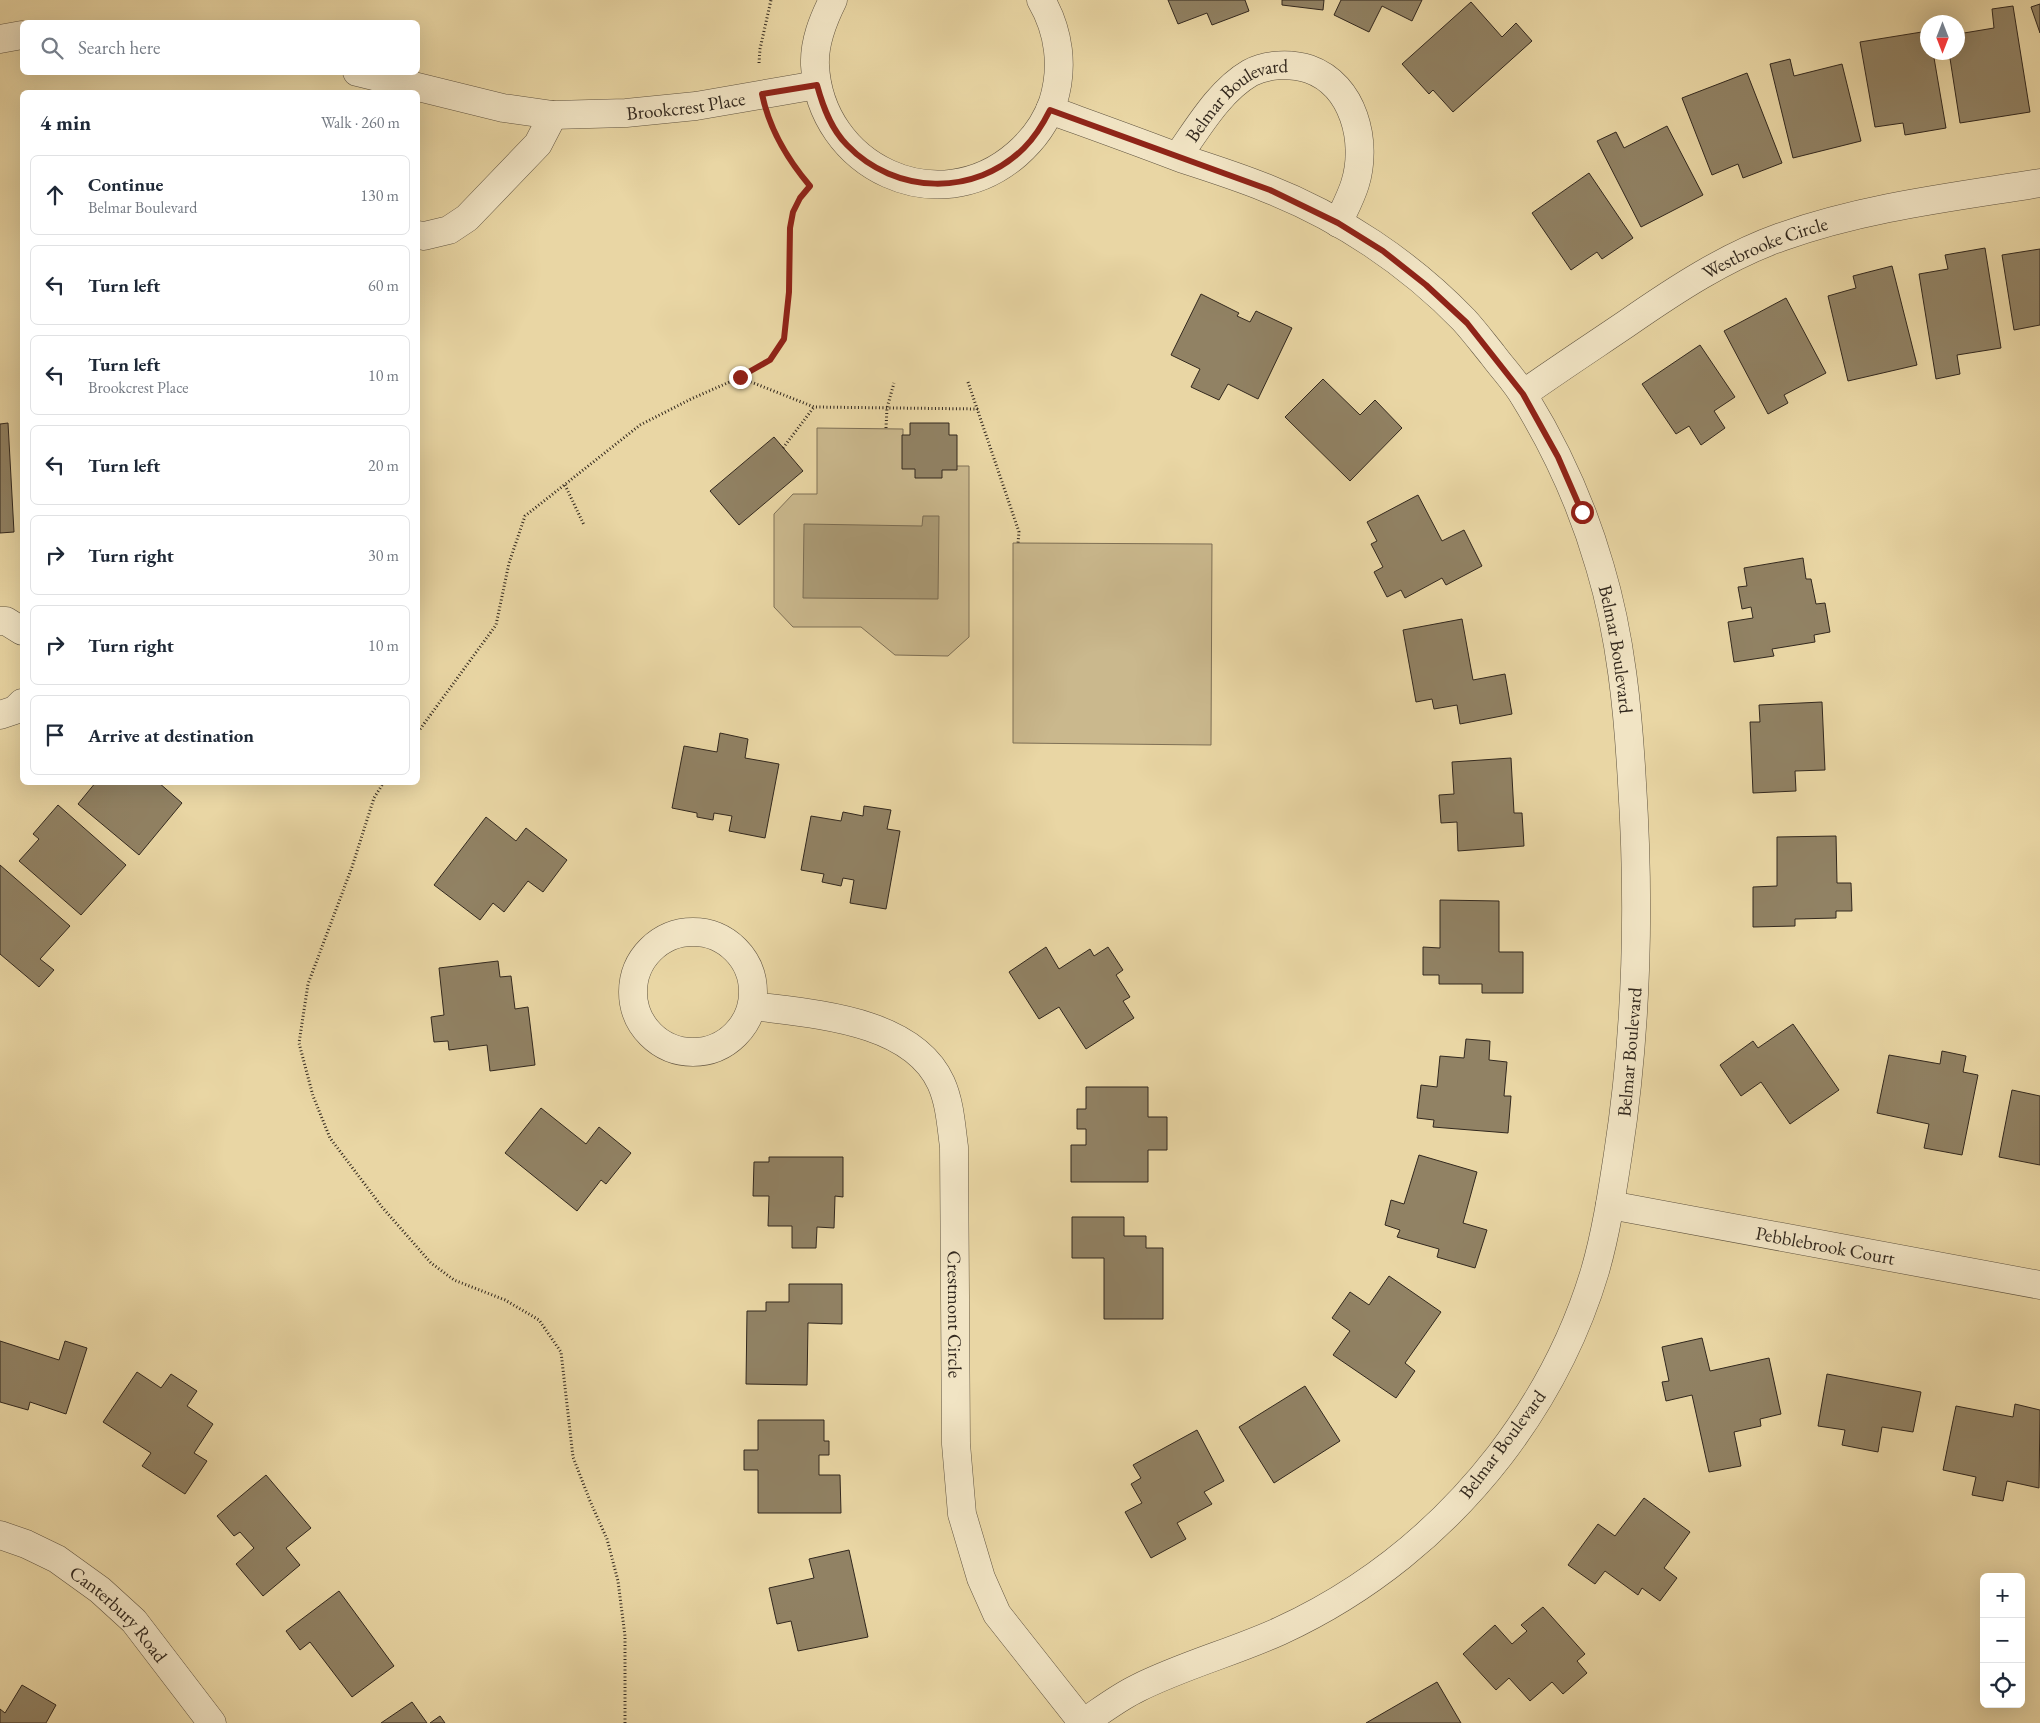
<!DOCTYPE html>
<meta charset="utf-8">
<style>
:root{--surface:#fff;--page:#f6f6f7;--text:#1f2937;--muted:#747a83;--line:#e0e1e3}
body{margin:0;font-family:"EB Garamond",serif;background:var(--page);color:var(--text)}
.controls{position:absolute;right:15px;bottom:15px;display:grid;overflow:hidden;border-radius:8px;box-shadow:0 5px 20px #0002}
.controls button{width:45px;height:45px;display:grid;place-items:center;padding:0;border:0;border-bottom:1px solid var(--line);background:var(--surface);color:var(--text);font:25px sans-serif}
.compass{position:absolute;left:1920px;top:15px;width:45px;height:45px;border-radius:50%;background:var(--surface);box-shadow:0 5px 20px #0002;rotate:180deg}
.stop{position:absolute;width:15px;height:15px;margin:-11px;border:4px solid #8f2418;border-radius:50%;background:#fff}
.stop.end{background:#8f2418;border-color:#fff;box-shadow:0 1px 5px #0008}
.list{margin:0;padding:0;list-style:none}
h2{display:flex;justify-content:space-between;align-items:center;height:65px;margin:0;padding:0 20px;font-size:21px}
h2 small{font-size:16px;font-weight:400;color:var(--muted)}
.list li{display:grid;grid-template-columns:32px 1fr auto;gap:15px;align-items:center;box-sizing:border-box;height:80px;margin:0 10px 10px;padding:0 10px;border:1px solid var(--line);border-radius:8px}
.list b{display:block;font-size:19px;white-space:nowrap}
.list p{margin:0;font-size:16px;white-space:nowrap;color:var(--muted)}
.list em{font-size:16px;font-style:normal;color:var(--muted)}
.icon{flex:none;width:28px;height:28px;fill:none;stroke:currentColor;stroke-width:2;stroke-linecap:round;stroke-linejoin:round}
.map{position:relative;flex:none;width:2040px;height:1723px;overflow:hidden}
.search{position:absolute;background:var(--surface);box-shadow:0 5px 20px #0002;left:20px;top:20px;width:400px;height:55px;display:flex;align-items:center;gap:12px;box-sizing:border-box;padding:0 18px;border-radius:8px;color:var(--muted);font-size:19px}
.panel{position:absolute;background:var(--surface);box-shadow:0 5px 20px #0002;left:20px;top:90px;width:400px;height:695px;border-radius:8px}
.map>svg:first-child{display:block}
</style>
<div class="map">
<svg width="2040" height="1723" viewBox="0 0 2040 1723">
<rect width="100%" height="100%" fill="#e9d6a4"/>
<filter id="stains"><feTurbulence type="fractalNoise" baseFrequency=".004" numOctaves="4"/><feColorMatrix values="0 0 0 0 .2 0 0 0 0 .09 0 0 0 0 .02 0 0 0 .5 -.17"/></filter>
<radialGradient id="worn" r=".72"><stop offset=".6" stop-color="#630" stop-opacity="0"/><stop offset="1" stop-color="#630" stop-opacity=".3"/></radialGradient>
<!-- green -->
<g fill="#cab88d" stroke="#7e7056">
<path d="M817,428L903,429V466H969V637L948,656L895,655L861,627H793L774,607V514L793,494H817Z"/>
<path d="M1013,543L1212,544L1211,745L1013,743Z"/>
</g>
<!-- water -->
<path fill="#ab9b76" stroke="#7b6d53" d="M923,516H939L938,599L803,598L804,524L922,526Z"/>
<!-- building -->
<g fill="#918264" stroke="#32281e">
<path d="M1168,0H1245L1249,11L1212,25L1207,13L1178,24Z"/>
<path d="M1282,0H1324L1323,10L1282,5Z"/>
<path d="M1341,0H1422L1412,21L1382,6L1369,32L1334,15Z"/>
<path d="M1471,2L1502,37L1516,23L1532,41L1453,112L1433,90L1429,94L1402,64Z"/>
<path d="M2040,4V33L2031,7Z"/>
<path d="M2013,6L2030,112L1960,123L1949,52H1958V34L1994,28L1992,9Z"/>
<path d="M1928,31V52H1933L1946,128L1905,135L1903,123L1875,127L1860,42Z"/>
<path d="M1790,59L1794,76L1842,64L1861,141L1793,158L1770,64Z"/>
<path d="M1747,73L1782,163L1743,178L1738,164L1712,175L1682,98Z"/>
<path d="M1667,126L1703,195L1641,227L1597,141L1616,132L1624,148Z"/>
<path d="M1589,173L1633,238L1602,259L1597,252L1571,270L1532,213Z"/>
<path d="M1985,248L2001,348L1957,355L1960,374L1936,379L1919,274L1948,269L1945,255Z"/>
<path d="M2040,249V325L2014,330L2002,255Z"/>
<path d="M1892,266L1917,365L1848,381L1828,296L1856,288L1853,276Z"/>
<path d="M1201,294L1239,313L1237,316L1250,322L1256,311L1292,328L1258,399L1228,384L1219,400L1191,387L1200,369L1171,355Z"/>
<path d="M1786,298L1826,373L1784,395L1788,403L1768,414L1724,331Z"/>
<path d="M1700,345L1735,397L1714,411L1725,428L1701,445L1689,426L1676,434L1642,384Z"/>
<path d="M1323,379L1360,415L1375,400L1402,428L1350,481L1285,417Z"/>
<path d="M8,423L14,532L0,533V424Z"/>
<path d="M910,423H949V435H957V470H942V478H915V469H902V435H910Z"/>
<path d="M774,437L803,471L739,525L710,491Z"/>
<path d="M1418,495L1442,541L1464,530L1482,566L1446,585L1442,578L1405,598L1401,590L1387,597L1374,572L1383,567L1371,544L1377,541L1367,522Z"/>
<path d="M1803,558L1806,579H1811L1816,604L1825,603L1830,632L1814,635L1815,642L1772,649L1774,656L1734,662L1728,622L1753,618L1751,607L1742,609L1738,587L1747,586L1744,568Z"/>
<path d="M1462,619L1473,680L1505,674L1512,714L1460,724L1457,705L1434,709L1432,699L1416,702L1403,630Z"/>
<path d="M1822,702L1825,770L1795,771L1796,791L1753,793L1750,722H1760L1759,705Z"/>
<path d="M720,733L748,739L745,758L779,764L765,838L729,831L732,816L714,813L713,820L697,817V813L672,808L684,746L717,752Z"/>
<path d="M1511,758L1514,813H1522L1524,846L1458,851L1457,822L1441,823L1439,795L1454,794L1452,762Z"/>
<path d="M96,782H158L182,803L139,855L78,804Z"/>
<path d="M58,805L126,865L81,915L19,861L39,839L33,834Z"/>
<path d="M864,806L891,810L887,829L900,831L886,909L850,903L854,880L843,878L841,886L822,882L824,874L801,870L811,816L841,821L843,812L863,816Z"/>
<path d="M486,817L516,841L526,828L567,860L543,892L528,881L504,912L493,903L480,920L434,885Z"/>
<path d="M1836,836L1837,883H1851L1852,911H1836V918L1795,919V926L1753,927V887L1777,886V837Z"/>
<path d="M0,865L70,926L40,959L54,970L39,987L0,954Z"/>
<path d="M1440,900L1499,901V952H1523V993H1482V984H1439V975H1423V947L1440,948Z"/>
<path d="M1046,947L1059,969L1090,949L1094,956L1108,947L1123,970L1116,975L1130,997L1123,1001L1134,1018L1086,1049L1059,1007L1039,1019L1009,972Z"/>
<path d="M498,961L500,977L511,976L515,1009L528,1007L535,1065L490,1071L487,1045L449,1050L448,1041L434,1042L431,1017L444,1015L439,968Z"/>
<path d="M1793,1024L1839,1090L1790,1124L1761,1082L1741,1096L1720,1065L1753,1041L1758,1048Z"/>
<path d="M1466,1039L1490,1041L1489,1060L1507,1062L1504,1096H1511L1508,1133L1433,1127L1434,1120L1417,1118L1421,1085L1437,1087L1440,1056L1464,1058Z"/>
<path d="M1942,1051L1966,1056L1963,1072L1978,1075L1962,1155L1924,1148L1929,1124L1877,1113L1889,1055L1940,1064Z"/>
<path d="M1086,1087H1148V1117H1167V1150H1148V1182H1071V1145H1086V1129H1077V1109H1086Z"/>
<path d="M2012,1090L2040,1096V1165L1999,1157Z"/>
<path d="M541,1108L586,1144L599,1127L631,1153L606,1184L601,1180L577,1211L505,1153Z"/>
<path d="M1419,1155L1477,1172L1463,1223L1487,1230L1475,1268L1437,1257L1439,1249L1397,1237L1400,1230L1385,1225L1391,1200L1404,1204Z"/>
<path d="M769,1157H843V1197L835,1196L834,1228L817,1227L816,1248H792V1226H768L769,1196H753L754,1162H769Z"/>
<path d="M1072,1217H1124V1236H1146V1248H1163V1319H1104V1258H1072Z"/>
<path d="M1389,1276L1441,1312L1405,1363L1415,1371L1396,1398L1333,1355L1350,1331L1332,1318L1350,1292L1369,1305Z"/>
<path d="M789,1284H842V1324L808,1323L807,1385L746,1384L747,1311H766V1302H789Z"/>
<path d="M1702,1338L1710,1371L1769,1358L1781,1414L1760,1419L1761,1426L1734,1432L1741,1466L1709,1472L1692,1395L1666,1401L1662,1382L1669,1381L1662,1347Z"/>
<path d="M0,1341L59,1360L65,1341L87,1348L66,1414L30,1402L28,1410L0,1402Z"/>
<path d="M137,1372L161,1388L171,1374L197,1391L187,1406L213,1424L194,1453L207,1461L185,1494L142,1466L151,1453L103,1422Z"/>
<path d="M1827,1374L1921,1392L1913,1432L1882,1427L1878,1452L1842,1445L1845,1430L1818,1426Z"/>
<path d="M1305,1386L1340,1441L1274,1483L1239,1427Z"/>
<path d="M2015,1404L2040,1410L2039,1488L2007,1481L2003,1501L1972,1495L1976,1477L1943,1470L1956,1406L2013,1417Z"/>
<path d="M758,1420H824V1441H829V1455H819V1475H840L841,1513H758V1470H744V1450H758Z"/>
<path d="M1197,1430L1224,1481L1204,1492L1212,1504L1177,1523L1186,1539L1151,1558L1125,1512L1142,1503L1131,1484L1141,1478L1133,1465Z"/>
<path d="M266,1475L311,1528L286,1548L300,1565L263,1596L236,1564L254,1548L240,1532L234,1536L217,1516Z"/>
<path d="M1644,1498L1690,1532L1664,1568L1677,1578L1660,1601L1642,1588L1638,1595L1605,1571L1595,1584L1568,1565L1598,1524L1615,1536Z"/>
<path d="M849,1550L868,1637L798,1651L791,1621L777,1624L769,1588L814,1578L809,1559Z"/>
<path d="M339,1591L394,1666L352,1697L310,1642L300,1650L286,1631Z"/>
<path d="M1543,1607L1585,1654L1577,1661L1587,1673L1563,1694L1552,1682L1530,1701L1509,1678L1496,1690L1463,1654L1495,1625L1512,1644L1527,1631L1521,1625Z"/>
<path d="M1437,1682L1461,1723H1366Z"/>
<path d="M22,1685L56,1705L46,1723H0V1709L5,1713Z"/>
<path d="M412,1702L427,1723H381Z"/>
<path d="M440,1716L445,1723H430Z"/>
</g>
<g fill="none" stroke-linecap="round" stroke-linejoin="round">
<defs>
<g id="minor">
<path d="M833,0C823,20 814,42 815,65C820,167 938,223 1017,154C1033,140 1046,122 1053,102C1064,67 1059,31 1041,0"/>
<path d="M0,39L22,35"/>
<path id="s1" d="M357,72L503,108L553,115L626,113L696,106L817,85"/>
<path id="s2" d="M1050,110C1094,126 1139,142 1183,159C1211,168 1239,177 1266,188C1340,217 1409,263 1464,320C1474,331 1483,343 1492,354C1503,369 1516,382 1525,398C1557,450 1583,508 1600,567C1621,637 1628,711 1632,783C1640,907 1637,1031 1618,1154C1612,1193 1606,1233 1595,1271C1575,1338 1542,1400 1500,1455C1442,1530 1367,1591 1280,1631C1234,1652 1184,1665 1138,1688C1119,1697 1101,1711 1083,1723"/>
<path id="s3" d="M1178,156C1198,128 1219,91 1250,73C1266,64 1291,63 1309,69C1354,85 1368,142 1355,184C1351,197 1344,210 1338,223"/>
<path d="M418,235L424,236L449,230L467,218L538,144L553,115"/>
<path id="s4" d="M1523,394C1557,370 1592,347 1626,324C1675,290 1725,257 1781,237C1865,207 1953,197 2040,183"/>
<path d="M0,621H6L22,631"/>
<path d="M0,715L15,710L22,703"/>
<circle cx="693" cy="992" r="60"/>
<path id="s5" d="M753,1006C812,1014 912,1019 941,1083C950,1103 951,1125 954,1147L956,1444L962,1514L981,1578L997,1614L1083,1723"/>
<path id="s6" d="M1610,1205L2040,1285"/>
<path id="s7" d="M0,1535L26,1544L57,1559L100,1590L134,1621L212,1723"/>
</g>
</defs>
<!-- minor casing -->
<use href="#minor" stroke="#605440" stroke-width="29"/>
<!-- path -->
<g stroke="#32281e" stroke-width="3" stroke-dasharray="1 2.5" stroke-linecap="butt">
<path d="M759,63L760,49L771,0"/>
<path d="M741,378L814,407L978,409"/>
<path d="M968,382L1019,532L1018,543"/>
<path d="M886,428L887,408L894,383"/>
<path d="M783,448L814,407"/>
<path d="M565,485L584,525"/>
<path d="M418,732L496,625L509,563L525,516L640,425L691,399L750,373L770,360L784,339L789,292L790,228L793,212L800,198L810,186L784,150L773,127"/>
<path d="M384,782L374,798L352,867L308,984L299,1043L313,1096L330,1138L382,1207L431,1263L454,1280L505,1300L539,1320L561,1352L573,1457L590,1501L607,1539L618,1581L625,1636V1723"/>
</g>
<!-- minor -->
<use href="#minor" stroke="#f1e4c4" stroke-width="28"/>
</g>
<g fill="none" stroke-linecap="round" stroke-linejoin="round">
<!-- route -->
<path stroke="#8f2418" stroke-width="6" d="M740,377L770,360L784,339L789,292L790,228L793,212L800,198L810,186C788,160 769,128 762,94L817,85C823,107 831,129 847,145C895,195 975,197 1024,148C1035,137 1043,124 1050,110L1270,190L1338,223L1383,251L1426,285L1467,323L1523,394L1558,457L1582,512"/>
</g>
<g text-anchor="middle" stroke-width="4" stroke-linejoin="round" paint-order="stroke">
<!-- street labels -->
<g font-size="19" fill="#32281e" stroke="#f1e4c4">
<text dy="7" stroke="none"><textPath href="#s1" startOffset="334">Brookcrest Place</textPath></text>
<text dy="7" stroke="none"><textPath href="#s3" startOffset="85">Belmar Boulevard</textPath></text>
<text dy="7" stroke="none"><textPath href="#s4" startOffset="284">Westbrooke Circle</textPath></text>
<text dy="7" stroke="none"><textPath href="#s2" startOffset="838">Belmar Boulevard</textPath></text>
<text transform="translate(1629 1052) rotate(-85)" y="7">Belmar Boulevard</text>
<text dy="7" stroke="none"><textPath href="#s6" startOffset="219">Pebblebrook Court</textPath></text>
<text dy="7" stroke="none"><textPath href="#s5" startOffset="445">Crestmont Circle</textPath></text>
<text transform="translate(1502 1444) rotate(-53)" y="7">Belmar Boulevard</text>
<text dy="7" stroke="none"><textPath href="#s7" startOffset="145">Canterbury Road</textPath></text>
</g>
</g>
<rect width="100%" height="100%" filter="url(#stains)"/>
<rect width="100%" height="100%" fill="url(#worn)"/>
</svg>
<div class="controls">
<button>+</button>
<button>−</button>
<button><svg class="icon" aria-label="locate" viewBox="0 0 24 24"><circle cx="12" cy="12" r="6"/><path d="M12 2v4M12 18v4M2 12h4M18 12h4"/></svg></button>
</div>
<svg class="compass" viewBox="-18 -18 36 36"><path d="M0-13l5 13h-10z" fill="#e53935"/><path d="M0 13l5-13h-10z" fill="#747a83"/></svg>
<div class="stop" style="left:1582px;top:512px"></div>
<div class="stop end" style="left:740px;top:377px"></div>
<div class="search"><svg class="icon" aria-label="search" viewBox="0 0 24 24"><circle cx="10" cy="10" r="6"/><path d="M15 15l6 6"/></svg>Search here</div>
<section class="panel">
<h2>4 min<small>Walk · 260 m</small></h2>
<ul class="list">
<li><svg class="icon" aria-label="ahead" viewBox="0 0 24 24"><path d="M12 20V5M6 11l6-6 6 6"/></svg><div><b>Continue</b><p>Belmar Boulevard</p></div><em>130 m</em></li>
<li><svg class="icon" aria-label="left" viewBox="0 0 24 24"><path d="M17 20v-9H6M10 6l-5 5 5 5"/></svg><div><b>Turn left</b></div><em>60 m</em></li>
<li><svg class="icon" aria-label="left" viewBox="0 0 24 24"><path d="M17 20v-9H6M10 6l-5 5 5 5"/></svg><div><b>Turn left</b><p>Brookcrest Place</p></div><em>10 m</em></li>
<li><svg class="icon" aria-label="left" viewBox="0 0 24 24"><path d="M17 20v-9H6M10 6l-5 5 5 5"/></svg><div><b>Turn left</b></div><em>20 m</em></li>
<li><svg class="icon" aria-label="right" viewBox="0 0 24 24"><path d="M7 20v-9h11M14 6l5 5-5 5"/></svg><div><b>Turn right</b></div><em>30 m</em></li>
<li><svg class="icon" aria-label="right" viewBox="0 0 24 24"><path d="M7 20v-9h11M14 6l5 5-5 5"/></svg><div><b>Turn right</b></div><em>10 m</em></li>
<li><svg class="icon" aria-label="arrive" viewBox="0 0 24 24"><path d="M6 21V4h12l-3 4 3 4H6"/></svg><div><b>Arrive at destination</b></div></li>
</ul>
</section>
</div>
